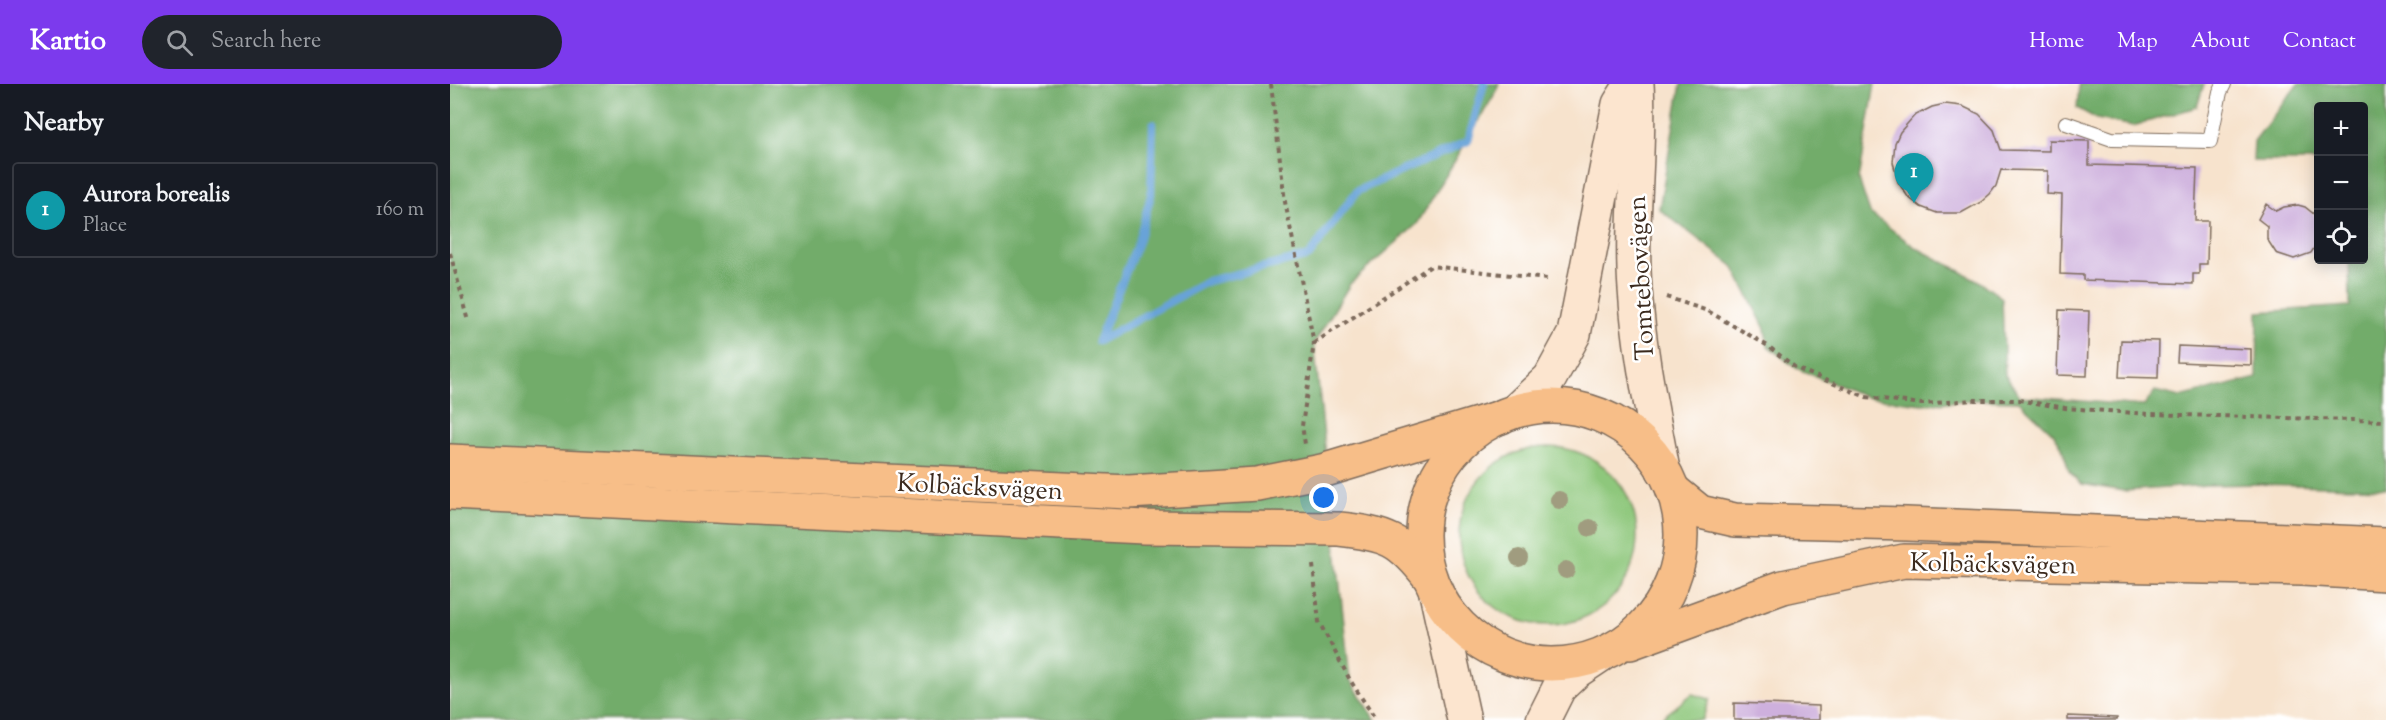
<!DOCTYPE html>
<meta charset="utf-8">
<style>
:root{--surface:#171b24;--page:#20242c;--text:#f1f3f6;--muted:#9ea1a6;--line:#363941;--accent:#7c3aed}
body{margin:0;font-family:"Sorts Mill Goudy",serif;background:var(--page);color:var(--text)}
.controls{position:absolute;right:18px;top:18px;display:grid;overflow:hidden;border-radius:6px;box-shadow:0 3px 15px #0003}
.controls button{width:54px;height:54px;display:grid;place-items:center;padding:0;border:0;border-bottom:2px solid var(--line);background:var(--surface);color:var(--text);font:30px sans-serif}
.you{position:absolute;left:874px;top:414px;width:21px;height:21px;margin:-15px;border:4px solid #fff;border-radius:50%;background:#1a73e8;box-shadow:0 0 0 9px #1a73e833}
.badge{display:grid;place-items:center;width:39px;height:39px;border-radius:50%;background:var(--accent);color:#fff;font-size:20px;font-weight:700}
.pin{position:absolute;translate:-50% -50px;filter:drop-shadow(0 2px 3px #0008)}
.pin::after{content:'';position:absolute;top:32px;width:21px;height:18px;background:inherit;clip-path:polygon(0 0,100% 0,50% 100%)}
.list{margin:0;padding:0;list-style:none}
h2{display:flex;justify-content:space-between;align-items:center;height:78px;margin:0;padding:0 24px;font-size:26px}
h2 small{font-size:20px;font-weight:400;color:var(--muted)}
.list li{display:grid;grid-template-columns:39px 1fr auto;gap:18px;align-items:center;box-sizing:border-box;height:96px;margin:0 12px 12px;padding:0 12px;border:2px solid var(--line);border-radius:6px}
.list b{display:block;font-size:22px;white-space:nowrap}
.list p{margin:0;font-size:20px;white-space:nowrap;color:var(--muted)}
.list em{font-size:20px;font-style:normal;color:var(--muted)}
.icon{flex:none;width:33px;height:33px;fill:none;stroke:currentColor;stroke-width:2;stroke-linecap:round;stroke-linejoin:round}
.map{position:relative;flex:none;width:1936px;height:636px;overflow:hidden}
header{display:flex;align-items:center;gap:36px;box-sizing:border-box;height:84px;padding:0 30px;background:var(--accent);color:#fff}
header strong{font-size:28px}
nav{display:flex;gap:33px;margin-inline-start:auto;font-size:21px}
.search{width:420px;height:54px;background:var(--page);display:flex;align-items:center;gap:15px;box-sizing:border-box;padding:0 21px;border-radius:33px;color:var(--muted);font-size:22px}
main{display:flex}
aside{flex:1;background:var(--surface)}
.map>svg:first-child{display:block}
</style>
<header>
<strong>Kartio</strong>
<div class="search"><svg class="icon" aria-label="search" viewBox="0 0 24 24"><circle cx="10" cy="10" r="6"/><path d="M15 15l6 6"/></svg>Search here</div>
<nav><a>Home</a><a>Map</a><a>About</a><a>Contact</a></nav>
</header>
<main>
<aside>
<h2>Nearby<small></small></h2>
<ul class="list">
<li><span class="badge" style="background:#0f9aa8">1</span><div><b>Aurora borealis</b><p>Place</p></div><em>160 m</em></li>
</ul>
</aside>
<div class="map">
<svg width="1936" height="636" viewBox="0 0 1936 636">
<rect width="100%" height="100%" fill="#fff"/>
<filter id="ink" filterUnits="userSpaceOnUse"><feTurbulence type="fractalNoise" baseFrequency=".0167" numOctaves="2"/><feDisplacementMap in="SourceGraphic" scale="12" xChannelSelector="R" yChannelSelector="G"/><feConvolveMatrix kernelMatrix="1 2 1 2 8 2 1 2 1" color-interpolation-filters="sRGB"/></filter>
<filter id="wash" filterUnits="userSpaceOnUse"><feTurbulence type="fractalNoise" baseFrequency=".008" numOctaves="4" result="noise"/><feDisplacementMap in="SourceGraphic" scale="24" xChannelSelector="R" yChannelSelector="G"/><feGaussianBlur stdDeviation="1.35" result="paint"/><feColorMatrix in="noise" values="0 0 0 0 0 0 0 0 0 0 0 0 0 0 0 0 0 1.4 0 .05"/><feComposite in="paint" operator="in"/></filter>
<g filter="url(#wash)">
<rect width="100%" height="100%" fill="#f7e3cd"/>
<!-- green -->
<g fill="#8ec77b" stroke="#64784c" stroke-width="1.5">
<circle cx="1098" cy="452" r="89"/>
<path d="M1242,610L1260,615L1252,636H1209Z"/>
</g>
<!-- forest -->
<g fill="#72ac6b" stroke="#566b44" stroke-width="1.5">
<path d="M0,0H1049L1046,8L967,140L900,200L864,259L900,596L926,636H0Z"/>
<path d="M1231,0H1425L1409,96L1420,129L1465,163L1527,196L1552,214L1555,291L1570,312L1694,322L1705,307L1730,313L1807,294L1808,228L1900,222L1899,176H1914V22H1868V77H1803L1804,57L1848,0H1936V404L1812,400L1758,401L1674,407L1631,400L1619,387L1612,363L1603,349L1569,317L1523,316L1472,320L1416,313L1346,284L1318,262L1315,245L1283,182L1209,125Z"/>
<path d="M1629,0H1754L1747,23L1683,42L1647,35L1627,24Z"/>
</g>
<g fill="none" stroke-linecap="round" stroke-linejoin="round">
<!-- stream -->
<g stroke="#67a3d8" stroke-width="8">
<path d="M648,257L758,197L859,172L907,107L1018,57L1034,0"/>
<path d="M648,257L688,158L701,111L703,40"/>
</g>
</g>
<g id="blocks">
<!-- building -->
<g fill="#ceb0dd">
<path d="M1495,20L1512,22L1529,30L1544,46L1551,66L1599,67V56L1639,57V81L1747,84L1745,137H1758L1757,180H1749V190H1743V200L1633,196V191L1610,190L1612,111L1597,110L1598,87L1551,86L1546,102L1540,110L1531,118L1511,129H1487L1471,123L1458,113L1448,98L1443,78L1445,59L1450,48L1464,32L1482,23Z"/>
<path d="M1816,120L1826,127L1834,123L1848,121L1855,123L1865,131L1868,137V158L1861,169L1844,175L1826,169L1817,155V142L1808,135Z"/>
<path d="M1609,226L1639,227L1637,292L1607,291Z"/>
<path d="M1671,256L1709,257L1708,294L1669,293Z"/>
<path d="M1728,262L1801,265V281L1727,278Z"/>
<path d="M1284,619L1369,622V636H1284Z"/>
<path d="M1618,632L1667,634V636H1618Z"/>
</g>
</g>
</g>
<g filter="url(#ink)">
<use href="#blocks" fill-opacity="0" stroke="#7d6b5b" stroke-width="1.5"/>
<g fill="none" stroke-linecap="round" stroke-linejoin="round">
<defs>
<path id="lane" d="M1616,39L1662,55L1760,57L1770,8L1774,0"/>
<g id="secondary">
<path d="M1187,0C1191,68 1180,137 1185,205C1189,266 1202,326 1213,386"/>
<path d="M1065,327L1100,294L1124,250L1169,20L1181,1"/>
<path d="M986,509L1014,636"/>
<path d="M1093,636L1109,604L1127,587L1151,571"/>
</g>
<g id="highway">
<circle cx="1102" cy="451" r="129"/>
<path d="M0,377L679,408L807,400L872,387L1051,333"/>
<path d="M1223,406L1250,428L1285,436L1457,440L1936,460"/>
<path d="M0,409L694,443L889,445C937,450 950,455 980,494"/>
<path d="M1180,559L1333,503L1454,477L1852,485L1936,490"/>
</g>
</defs>
<!-- lane casing -->
<use href="#lane" stroke="#7d6b5b" stroke-width="16"/>
<!-- secondary casing -->
<use href="#secondary" stroke="#7d6b5b" stroke-width="36"/>
<!-- highway casing -->
<use href="#highway" stroke="#7d6b5b" stroke-width="36"/>
<!-- path -->
<g stroke="#7d6b5b" stroke-width="4" stroke-dasharray="4.5 4.5" stroke-linecap="butt">
<path d="M821,0L835,118L864,259L852,342L855,360"/>
<path d="M0,169L19,237"/>
<path d="M1216,213L1258,227L1318,262L1346,284L1416,313L1472,320L1523,316H1569L1615,324L1699,330L1936,337"/>
<path d="M864,259L981,182L1097,195"/>
<path d="M863,481L869,538L900,596L926,636"/>
</g>
<!-- lane -->
<use href="#lane" stroke="#fff" stroke-width="14"/>
<!-- secondary -->
<use href="#secondary" stroke="#fce5cf" stroke-width="33"/>
<!-- highway -->
<use href="#highway" stroke="#f7be88" stroke-width="33"/>
</g>
<!-- trees -->
<g fill="#a09c7f">
<circle cx="1109" cy="416" r="9"/>
<circle cx="1140" cy="444" r="9"/>
<circle cx="1069" cy="474" r="9"/>
<circle cx="1116" cy="486" r="9"/>
</g>
</g>
<g text-anchor="middle" stroke-width="5" stroke-linejoin="round" paint-order="stroke">
<!-- street labels -->
<g font-size="26" fill="#3b2a1e" stroke="#fff">
<text transform="translate(1190 194) rotate(-93)" y="9">Tomtebovägen</text>
<text transform="translate(530 402) rotate(3)" y="9">Kolbäcksvägen</text>
<text transform="translate(1543 479) rotate(1)" y="9">Kolbäcksvägen</text>
</g>
</g>
</svg>
<div class="controls">
<button>+</button>
<button>−</button>
<button><svg class="icon" aria-label="locate" viewBox="0 0 24 24"><circle cx="12" cy="12" r="6"/><path d="M12 2v4M12 18v4M2 12h4M18 12h4"/></svg></button>
</div>
<div class="you"></div>
<div class="pin badge" style="left:1464px;top:119px;background:#0f9aa8">1</div>
</div>
</main>
